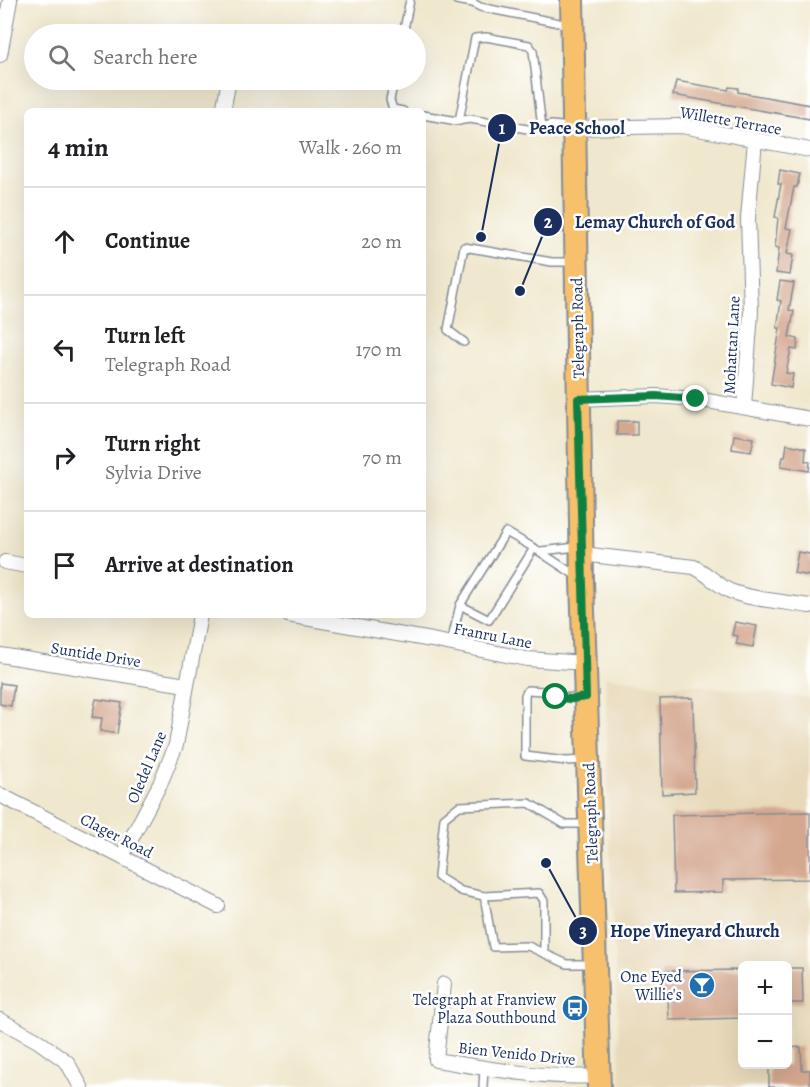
<!DOCTYPE html>
<meta charset="utf-8">
<style>
:root{--surface:#fff;--page:#f2f2f2;--text:#202124;--muted:#757577;--line:#e0e0e0}
body{margin:0;font-family:Alegreya,serif;background:var(--page);color:var(--text)}
.controls{position:absolute;right:18px;bottom:18px;display:grid;overflow:hidden;border-radius:9px;box-shadow:0 6px 24px #0002}
.controls button{width:54px;height:54px;display:grid;place-items:center;padding:0;border:0;border-bottom:2px solid var(--line);background:var(--surface);color:var(--text);font:30px sans-serif}
.stop{position:absolute;width:18px;height:18px;margin:-14px;border:4px solid #0b8043;border-radius:50%;background:#fff}
.stop.end{background:#0b8043;border-color:#fff;box-shadow:0 2px 6px #0008}
.list{margin:0;padding:0;list-style:none}
h2{display:flex;justify-content:space-between;align-items:center;height:78px;margin:0;padding:0 24px;font-size:26px}
h2 small{font-size:20px;font-weight:400;color:var(--muted)}
.list li{display:grid;grid-template-columns:39px 1fr auto;gap:18px;align-items:center;box-sizing:border-box;height:108px;padding:0 24px;border-top:2px solid var(--line)}
.list b{display:block;font-size:22px;white-space:nowrap}
.list p{margin:0;font-size:20px;white-space:nowrap;color:var(--muted)}
.list em{font-size:20px;font-style:normal;color:var(--muted)}
.icon{flex:none;width:33px;height:33px;fill:none;stroke:currentColor;stroke-width:2;stroke-linecap:round;stroke-linejoin:round}
.map{position:relative;flex:none;width:810px;height:1087px;overflow:hidden}
.search{position:absolute;background:var(--surface);box-shadow:0 6px 24px #0002;left:24px;top:24px;width:402px;height:66px;display:flex;align-items:center;gap:15px;box-sizing:border-box;padding:0 21px;border-radius:33px;color:var(--muted);font-size:22px}
.panel{position:absolute;background:var(--surface);box-shadow:0 6px 24px #0002;left:24px;top:108px;width:402px;height:510px;border-radius:9px}
.map>svg:first-child{display:block}
</style>
<div class="map">
<svg width="810" height="1087" viewBox="0 0 810 1087">
<rect width="100%" height="100%" fill="#fff"/>
<filter id="ink" filterUnits="userSpaceOnUse"><feTurbulence type="fractalNoise" baseFrequency=".0167" numOctaves="2"/><feDisplacementMap in="SourceGraphic" scale="12" xChannelSelector="R" yChannelSelector="G"/><feConvolveMatrix kernelMatrix="1 2 1 2 8 2 1 2 1" color-interpolation-filters="sRGB"/></filter>
<filter id="wash" filterUnits="userSpaceOnUse"><feTurbulence type="fractalNoise" baseFrequency=".008" numOctaves="4" result="noise"/><feDisplacementMap in="SourceGraphic" scale="24" xChannelSelector="R" yChannelSelector="G"/><feGaussianBlur stdDeviation="1.35" result="paint"/><feColorMatrix in="noise" values="0 0 0 0 0 0 0 0 0 0 0 0 0 0 0 0 0 1.4 0 .05"/><feComposite in="paint" operator="in"/></filter>
<g filter="url(#wash)">
<rect width="100%" height="100%" fill="#f0e8ce"/>
<!-- built -->
<path fill="#e8d9ba" fill-rule="evenodd" d="M605,676L670,687L684,684L810,698V1087H621L611,884ZM742,966H788V1064H742Z"/>
<g id="blocks">
<!-- building -->
<g fill="#d4a78f">
<path d="M676,81L728,90L729,87L738,88V92L810,105V119L673,95Z"/>
<path d="M780,170L800,174L797,187H794L786,228L792,229L787,254L793,255L790,275L776,273L779,248L775,247L778,218L775,217L781,184H778Z"/>
<path d="M780,281L794,283L789,310L794,311L789,337L798,339L797,350L791,349L786,373L793,374L791,388L771,384L780,328H777L781,301L777,300Z"/>
<rect x="617" y="421" width="20" height="14"/>
<path d="M734,435L754,438L751,452L732,449Z"/>
<path d="M787,444L806,448L805,461L810,462L809,471L781,466L783,457H785Z"/>
<path d="M798,552L810,554V576L794,573Z"/>
<path d="M735,622L757,626L753,647L736,644L738,636L732,635Z"/>
<path d="M0,683L14,685L11,706L0,704Z"/>
<path d="M693,698L695,792L662,794L660,699Z"/>
<path d="M96,699L122,703L117,734L100,731L102,718L92,717Z"/>
<path d="M810,812V879L723,880V892L674,893L672,815Z"/>
<path d="M788,968H802L803,1003H788Z"/>
<path d="M742,970V1018L669,1020L668,998L661,999V971Z"/>
<path d="M801,1047L802,1070H810V1087H769V1065H788V1048Z"/>
</g>
</g>
</g>
<g filter="url(#ink)">
<use href="#blocks" fill-opacity="0" stroke="#868c96" stroke-width="1.5"/>
<g fill="none" stroke-linecap="round" stroke-linejoin="round">
<defs>
<g id="lane">
<path d="M456,0L473,3L480,7L569,25"/>
<path d="M403,34L410,0"/>
<path d="M394,80L390,100L393,109L403,111"/>
<path d="M423,115L457,121L470,119L533,130L551,125L571,127"/>
<path d="M459,121L475,38L486,37L529,45L533,51L542,128"/>
<path d="M464,342L448,330L464,247L552,262H575"/>
<path d="M534,548L578,577"/>
<path d="M541,551L577,547"/>
<path d="M451,643L460,605L506,532L534,548L489,620L460,605"/>
<path d="M582,698L556,697L543,691L528,690L525,695V756L566,761L586,760"/>
<path d="M586,824H564L529,803L459,806L444,818L438,877L461,891L484,896L493,947L528,946L567,964H593"/>
<path d="M484,896L539,893L544,901V952"/>
<path d="M483,1087L484,1068"/>
</g>
<g id="street">
<path d="M0,55L10,0"/>
<path d="M223,111L229,80"/>
<path d="M573,128L682,126L810,150"/>
<path d="M578,399L656,396L696,399L810,419"/>
<path d="M744,407L751,312L748,218L755,140"/>
<path d="M582,554L694,567C707,573 717,585 730,591C752,600 786,602 810,606"/>
<path d="M5,562L27,566"/>
<path d="M288,615L432,640L527,659L585,663"/>
<path d="M0,655L186,685"/>
<path d="M0,795L218,906"/>
<path d="M122,856L160,784L176,745L200,615"/>
<path d="M444,984L436,1060C490,1069 545,1079 599,1076"/>
<path d="M0,1020L38,1041L67,1062L81,1087"/>
</g>
<path id="primary" d="M572,0L582,581L599,1087"/>
</defs>
<!-- lane casing -->
<use href="#lane" stroke="#868c96" stroke-width="10"/>
<!-- street casing -->
<use href="#street" stroke="#868c96" stroke-width="16"/>
<!-- primary casing -->
<use href="#primary" stroke="#868c96" stroke-width="26"/>
<!-- lane -->
<use href="#lane" stroke="#fff" stroke-width="7"/>
<!-- street -->
<use href="#street" stroke="#fff" stroke-width="14"/>
<!-- primary -->
<use href="#primary" stroke="#f7c06c" stroke-width="22"/>
</g>
</g>
<g fill="none" stroke-linecap="round" stroke-linejoin="round" filter="url(#ink)">
<!-- route -->
<path stroke="#0b8043" stroke-width="8" d="M556,697L571,699L586,697L578,399L656,396L696,399"/>
</g>
<!-- icons -->
<defs>
<symbol id="bar-disc" viewBox="-11 -11 22 22"><circle r="9.5" fill="#1f6fb2" stroke="#fff"/><path d="M-6-5H6L.8 .8V4.5H3.5V6h-7V4.5H-.8V.8Z" fill="#fff"/></symbol>
<symbol id="bus-disc" viewBox="-11 -11 22 22"><circle r="9.5" fill="#1f6fb2" stroke="#fff"/><path d="M-5-6H5V4H4V6H2V4H-2V6H-4V4H-5ZM-3.5-4V0h7V-4ZM-3.5 1.2v1.5H-2V1.2ZM2 1.2v1.5H3.5V1.2Z" fill="#fff"/></symbol>
</defs>
<g fill-rule="evenodd">
<use href="#bar-disc" x="687" y="970" width="30" height="30"/>
<use href="#bus-disc" x="560" y="993" width="30" height="30"/>
</g>
<g text-anchor="middle" stroke-width="5" stroke-linejoin="round" paint-order="stroke">
<!-- street labels -->
<g font-size="16" fill="#1b2f5e" stroke="#fff">
<text transform="translate(731 120) rotate(10)" y="6">Willette Terrace</text>
<text transform="translate(577 328) rotate(-91)" y="6">Telegraph Road</text>
<text transform="translate(731 345) rotate(-87)" y="6">Mohattan Lane</text>
<text transform="translate(493 635) rotate(11)" y="6">Franru Lane</text>
<text transform="translate(96 654) rotate(9)" y="6">Suntide Drive</text>
<text transform="translate(146 767) rotate(-67)" y="6">Oledel Lane</text>
<text transform="translate(590 813) rotate(-92)" y="6">Telegraph Road</text>
<text transform="translate(117 835) rotate(27)" y="6">Clager Road</text>
<text transform="translate(517 1053) rotate(6)" y="6">Bien Venido Drive</text>
</g>
<!-- poi labels -->
<g font-size="16" fill="#1b2f5e" stroke="#fff" text-anchor="end">
<text x="682" y="982">One Eyed<tspan x="682" dy="18">Willie's</tspan></text>
<text x="556" y="1005">Telegraph at Franview<tspan x="556" dy="18">Plaza Southbound</tspan></text>
</g>
</g>
<!-- callouts -->
<path fill="none" stroke="#1b2f5e" stroke-width="2" d="M481 237L502 128M520 291L548 222M546 863L583 931"/>
<g fill="#1b2f5e" stroke="#fff" stroke-width="2">
<circle cx="481" cy="237" r="6"/>
<circle cx="520" cy="291" r="6"/>
<circle cx="546" cy="863" r="6"/>
<circle cx="502" cy="128" r="15"/>
<circle cx="548" cy="222" r="15"/>
<circle cx="583" cy="931" r="15"/>
</g>
<g font-size="18" text-anchor="middle" font-weight="bold" fill="#fff">
<text x="502" y="134">1</text>
<text x="548" y="228">2</text>
<text x="583" y="937">3</text>
</g>
<g font-size="18" text-anchor="middle" font-weight="bold" fill="#1b2f5e" stroke="#fff" stroke-width="5" stroke-linejoin="round" paint-order="stroke">
<text x="577" y="134">Peace School</text>
<text x="655" y="228">Lemay Church of God</text>
<text x="695" y="937">Hope Vineyard Church</text>
</g>
</svg>
<div class="controls">
<button>+</button>
<button>−</button>
</div>
<div class="stop" style="left:556px;top:697px"></div>
<div class="stop end" style="left:696px;top:399px"></div>
<div class="search"><svg class="icon" aria-label="search" viewBox="0 0 24 24"><circle cx="10" cy="10" r="6"/><path d="M15 15l6 6"/></svg>Search here</div>
<section class="panel">
<h2>4 min<small>Walk · 260 m</small></h2>
<ul class="list">
<li><svg class="icon" aria-label="ahead" viewBox="0 0 24 24"><path d="M12 20V5M6 11l6-6 6 6"/></svg><div><b>Continue</b></div><em>20 m</em></li>
<li><svg class="icon" aria-label="left" viewBox="0 0 24 24"><path d="M17 20v-9H6M10 6l-5 5 5 5"/></svg><div><b>Turn left</b><p>Telegraph Road</p></div><em>170 m</em></li>
<li><svg class="icon" aria-label="right" viewBox="0 0 24 24"><path d="M7 20v-9h11M14 6l5 5-5 5"/></svg><div><b>Turn right</b><p>Sylvia Drive</p></div><em>70 m</em></li>
<li><svg class="icon" aria-label="arrive" viewBox="0 0 24 24"><path d="M6 21V4h12l-3 4 3 4H6"/></svg><div><b>Arrive at destination</b></div></li>
</ul>
</section>
</div>
